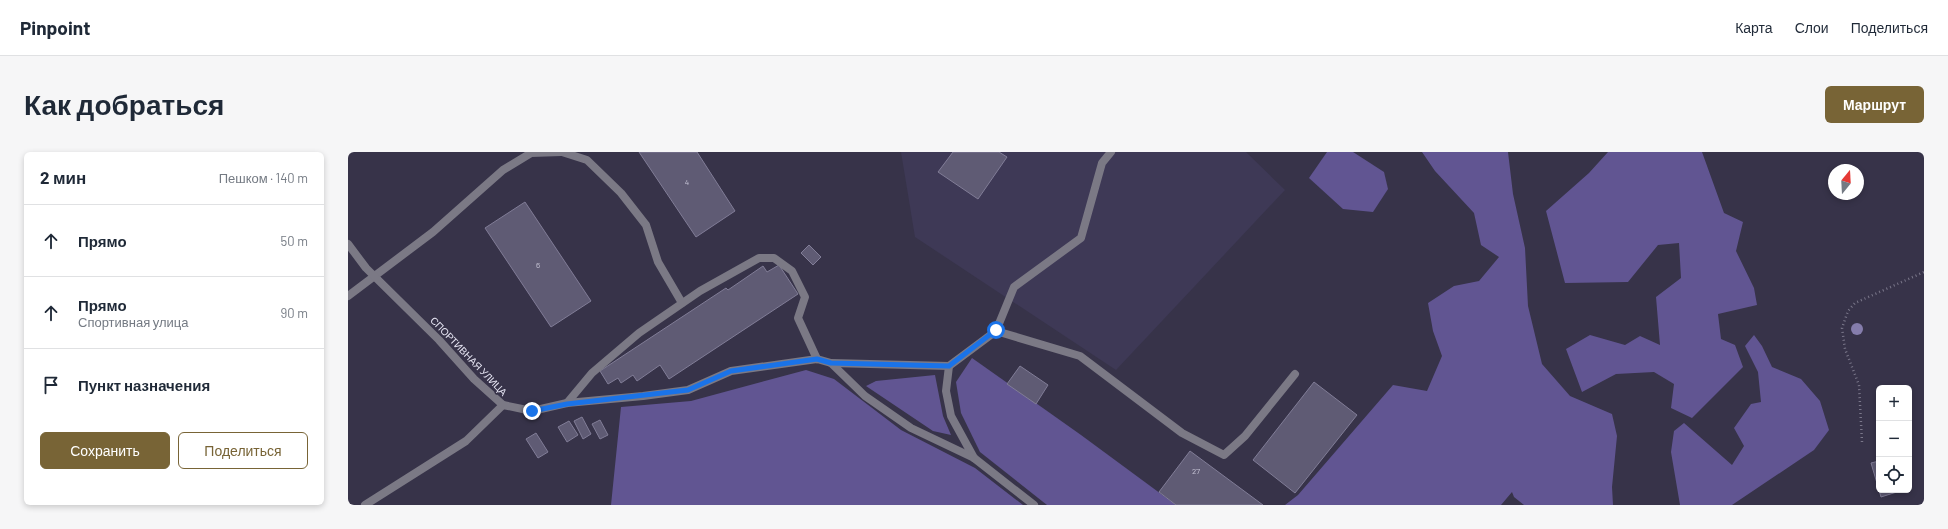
<!DOCTYPE html>
<html lang="ru">
<meta charset="utf-8">
<style>
:root{--surface:#fff;--page:#f6f6f7;--text:#1f2937;--muted:#747a83;--line:#e0e1e3;--accent:#786436}
body{margin:0;font-family:Barlow,sans-serif;background:var(--page);color:var(--text)}
.controls{position:absolute;right:12px;bottom:12px;display:grid;overflow:hidden;border-radius:6px;box-shadow:0 2px 6px #0003}
.controls button{width:36px;height:36px;display:grid;place-items:center;padding:0;border:0;border-bottom:1px solid var(--line);background:var(--surface);color:var(--text);font:20px sans-serif}
.compass{position:absolute;left:1480px;top:12px;width:36px;height:36px;border-radius:50%;background:var(--surface);box-shadow:0 2px 6px #0003;rotate:18deg}
.stop{position:absolute;width:12px;height:12px;margin:-9px;border:3px solid #1a73e8;border-radius:50%;background:#fff}
.stop.end{background:#1a73e8;border-color:#fff;box-shadow:0 1px 4px #0008}
.list{margin:0;padding:0;list-style:none}
h2{display:flex;justify-content:space-between;align-items:center;height:52px;margin:0;padding:0 16px;font-size:17px}
h2 small{font-size:13px;font-weight:400;color:var(--muted)}
.list li{display:grid;grid-template-columns:26px 1fr auto;gap:12px;align-items:center;box-sizing:border-box;height:72px;padding:0 16px;border-top:1px solid var(--line)}
.list b{display:block;font-size:15px;white-space:nowrap}
.list p{margin:0;font-size:13px;white-space:nowrap;color:var(--muted)}
.list em{font-size:13px;font-style:normal;color:var(--muted)}
.actions{display:flex;gap:8px;padding:12px 16px}
.actions a{flex:1;padding:9px 0;border:1px solid var(--accent);border-radius:6px;text-align:center;font-size:14px;color:var(--accent)}
.actions .main{background:var(--accent);color:#fff}
.icon{flex:none;width:22px;height:22px;fill:none;stroke:currentColor;stroke-width:2;stroke-linecap:round;stroke-linejoin:round}
.map{position:relative;flex:none;width:1576px;height:353px;overflow:hidden;border-radius:6px}
header{display:flex;align-items:center;gap:24px;box-sizing:border-box;height:56px;padding:0 20px;background:var(--surface);border-bottom:1px solid var(--line)}
header strong{font-size:19px}
nav{display:flex;gap:22px;margin-inline-start:auto;font-size:14px}
.intro{display:flex;align-items:center;justify-content:space-between;box-sizing:border-box;height:96px;padding:0 24px}
h1{margin:0;font-size:28px}
.button{padding:10px 18px;border-radius:6px;background:var(--accent);color:#fff;font-size:14px;font-weight:700}
main{display:flex;gap:24px;padding:0 24px}
aside{flex:1;background:var(--surface);border-radius:6px;box-shadow:0 2px 6px #0003}
.map>svg:first-child{display:block}
</style>
<header>
<strong>Pinpoint</strong>
<nav><a>Карта</a><a>Слои</a><a>Поделиться</a></nav>
</header>
<div class="intro"><h1>Как добраться</h1><a class="button">Маршрут</a></div>
<main>
<aside>
<h2>2 мин<small>Пешком · 140 m</small></h2>
<ul class="list">
<li><svg class="icon" aria-label="ahead" viewBox="0 0 24 24"><path d="M12 20V5M6 11l6-6 6 6"/></svg><div><b>Прямо</b></div><em>50 m</em></li>
<li><svg class="icon" aria-label="ahead" viewBox="0 0 24 24"><path d="M12 20V5M6 11l6-6 6 6"/></svg><div><b>Прямо</b><p>Спортивная улица</p></div><em>90 m</em></li>
<li><svg class="icon" aria-label="arrive" viewBox="0 0 24 24"><path d="M6 21V4h12l-3 4 3 4H6"/></svg><div><b>Пункт назначения</b></div></li>
</ul>
<div class="actions"><a class="main">Сохранить</a><a>Поделиться</a></div>
</aside>
<div class="map">
<svg width="1576" height="353" viewBox="0 0 1576 353">
<rect width="100%" height="100%" fill="#373349"/>
<!-- built -->
<path fill="#3e3956" d="M553,0H898L937,38L768,218L567,85Z"/>
<!-- green -->
<g fill="#615592">
<path d="M979,0H1005L1036,20L1040,37L1025,60L995,57L961,26Z"/>
<path d="M1074,0H1160L1165,42L1177,96L1180,154L1194,212L1222,244L1264,262L1269,284L1264,335L1265,353H1176L1166,345L1164,340L1153,353H937L950,343L1045,233L1079,239L1094,204L1085,179L1080,151L1106,134L1131,129L1151,105L1133,93L1126,61L1087,19Z"/>
<path d="M1260,0H1354L1376,61L1395,70L1388,99L1406,136L1409,153L1370,162L1373,187L1387,193L1395,215L1344,266L1323,256L1326,232L1306,220L1268,222L1234,240L1218,197L1242,183L1277,193L1292,184L1312,193L1308,145L1333,126L1331,91L1310,93L1280,130L1217,131L1198,59L1241,21Z"/>
<path d="M1406,183L1414,194L1424,215L1453,227L1472,249L1481,278L1466,298L1384,353H1332L1323,300L1326,279L1336,271L1384,313L1396,294L1386,276L1403,252L1413,250L1410,220L1397,194Z"/>
<path d="M624,206L733,283L828,353H699L632,300L613,261L608,230Z"/>
<path d="M458,218L486,227L553,278L627,316L675,353H263L273,255L343,249Z"/>
<path d="M587,223L595,264L603,283L585,279L518,234L528,229Z"/>
</g>
<!-- building -->
<g fill="#5f5b74" stroke="#817d97">
<path d="M291,0H349L387,59L348,85Z"/>
<path d="M605,0H651L659,5L630,47L590,20Z"/>
<path d="M177,50L243,149L203,175L137,76Z"/>
<path d="M461,93L473,105L465,113L453,101Z"/>
<path d="M431,113L450,142L321,227L312,213L289,229L285,223L273,231L270,226L260,232L252,219L378,136L380,138L415,114L419,120Z"/>
<path d="M672,214L700,233L688,252L659,232Z"/>
<path d="M966,230L1009,263L947,341L905,308Z"/>
<path d="M234,265L243,282L235,287L226,269Z"/>
<path d="M252,268L260,283L252,287L244,272Z"/>
<path d="M221,269L230,283L219,290L210,275Z"/>
<path d="M188,281L200,300L190,306L178,287Z"/>
<path d="M842,299L915,353H828L811,340Z"/>
<path d="M1531,309V338L1523,311Z"/>
<path d="M1531,338H1555L1533,345Z"/>
</g>
<g fill="none" stroke-linecap="round" stroke-linejoin="round">
<!-- path -->
<path stroke="#7a778a" stroke-width="2.5" stroke-dasharray="1 3" stroke-linecap="butt" d="M1514,290L1511,233L1497,197L1494,176L1500,159L1507,151L1576,120"/>
<!-- service -->
<g stroke="#7b7985" stroke-width="8">
<path d="M214,0L239,8L273,41L298,73L310,110L334,151"/>
<path d="M0,144L85,80L155,18L183,1L213,0"/>
<path d="M648,179L666,135L733,86L754,11L763,0"/>
<path d="M483,211L601,214L648,179L732,204L834,281L876,303L897,284L947,222"/>
<path d="M601,214L598,239L603,264L626,306"/>
<path d="M219,251L244,221L291,181L352,139L411,106H426L444,119L457,145L450,166L469,207"/>
<path d="M17,353L118,289L155,253"/>
</g>
<!-- minor -->
<path stroke="#7b7985" stroke-width="8" d="M0,92L18,116L91,188L126,227L155,253L184,259L219,251L295,244L340,238L383,219L469,207L483,211L517,244L563,276L626,306L686,353"/>
</g>
<!-- trees -->
<circle fill="#857dac" cx="1509" cy="177" r="6"/>
<g fill="none" stroke-linecap="round" stroke-linejoin="round">
<!-- route -->
<path stroke="#1a73e8" stroke-width="5" d="M184,259L219,252L340,238L383,219L469,207L483,211L601,214L648,178"/>
</g>
<g text-anchor="middle" stroke-width="3" stroke-linejoin="round" paint-order="stroke">
<!-- number labels -->
<g font-size="8" fill="#c5c3d4">
<text x="339" y="33">4</text>
<text x="190" y="116">6</text>
<text x="848" y="322">27</text>
</g>
<!-- street labels -->
<g font-size="10" fill="#e7e6f4" stroke="#373349">
<text transform="translate(121 204) rotate(46)" y="4">СПОРТИВНАЯ УЛИЦА</text>
</g>
</g>
</svg>
<div class="controls">
<button>+</button>
<button>−</button>
<button><svg class="icon" aria-label="locate" viewBox="0 0 24 24"><circle cx="12" cy="12" r="6"/><path d="M12 2v4M12 18v4M2 12h4M18 12h4"/></svg></button>
</div>
<svg class="compass" viewBox="-18 -18 36 36"><path d="M0-13l5 13h-10z" fill="#e53935"/><path d="M0 13l5-13h-10z" fill="#747a83"/></svg>
<div class="stop" style="left:648px;top:178px"></div>
<div class="stop end" style="left:184px;top:259px"></div>
</div>
</main>
